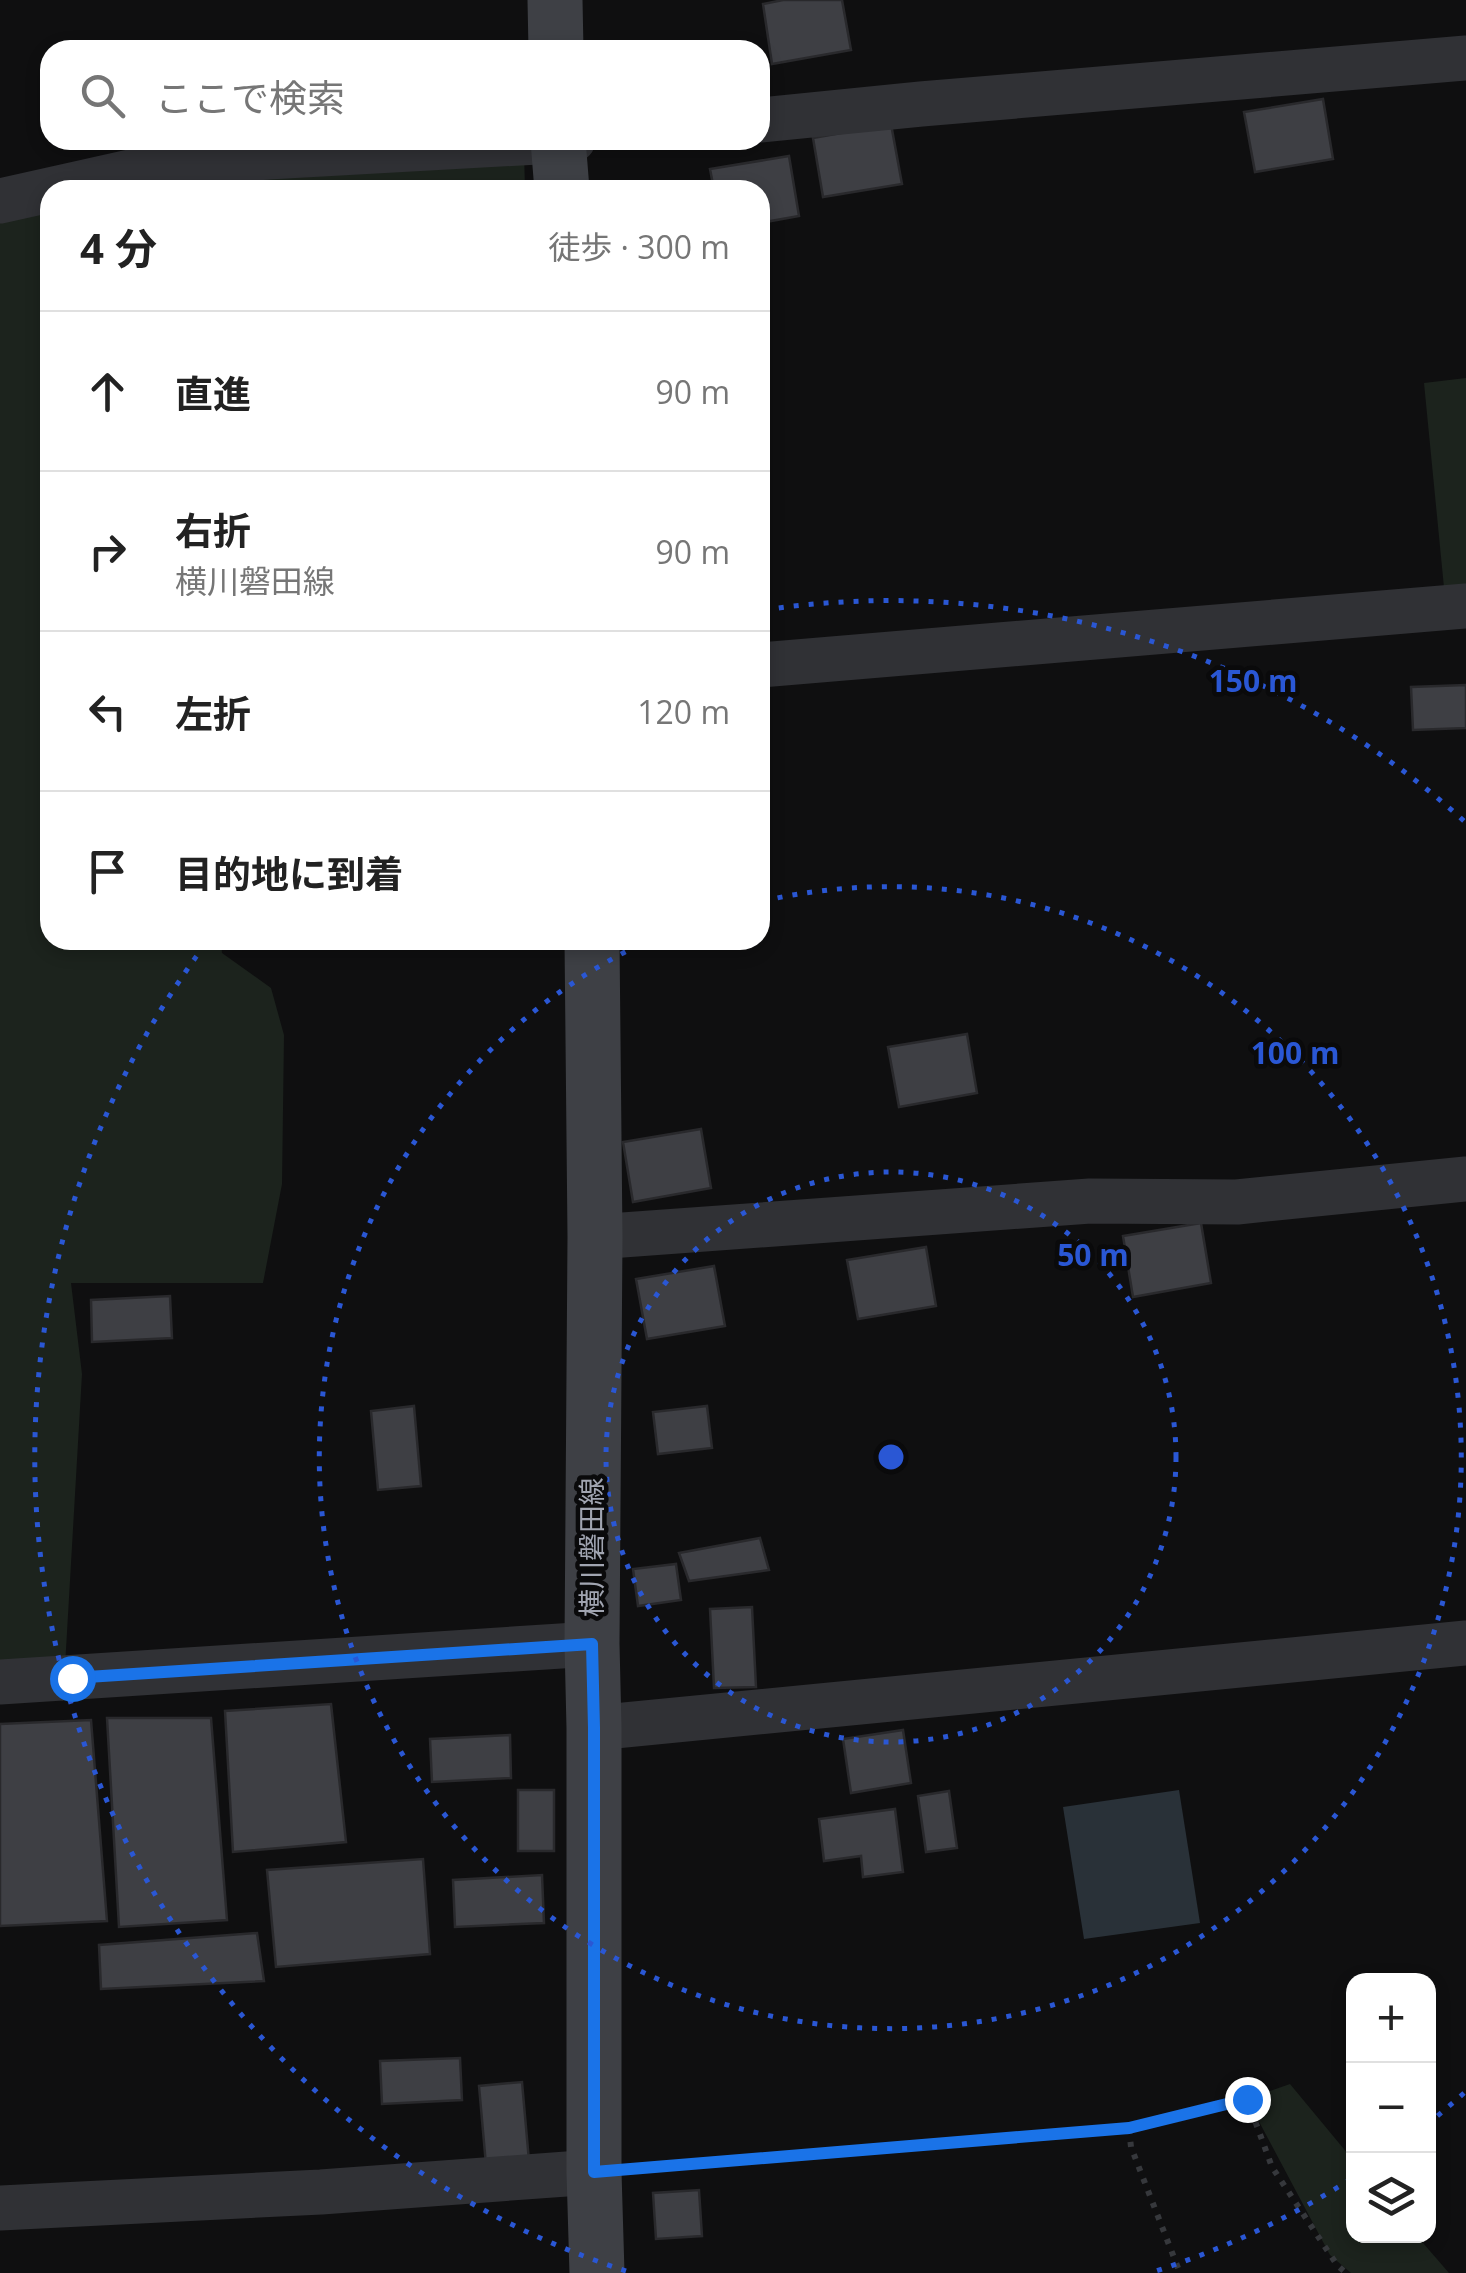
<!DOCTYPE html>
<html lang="ja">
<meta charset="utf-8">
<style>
:root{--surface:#fff;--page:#f2f2f2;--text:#222;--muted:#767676;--line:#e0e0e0}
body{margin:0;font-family:"Open Sans","Noto Sans JP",sans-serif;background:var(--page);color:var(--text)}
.controls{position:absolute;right:30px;bottom:30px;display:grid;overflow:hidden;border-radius:20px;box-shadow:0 5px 15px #0003}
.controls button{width:90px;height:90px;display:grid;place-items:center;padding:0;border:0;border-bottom:2px solid var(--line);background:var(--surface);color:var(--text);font:50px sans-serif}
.stop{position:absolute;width:30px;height:30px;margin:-22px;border:8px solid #1a73e8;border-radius:50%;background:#fff}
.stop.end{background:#1a73e8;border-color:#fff;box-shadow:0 2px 10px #0008}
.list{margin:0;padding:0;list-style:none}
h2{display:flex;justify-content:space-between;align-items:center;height:130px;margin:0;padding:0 40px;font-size:42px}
h2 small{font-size:32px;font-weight:400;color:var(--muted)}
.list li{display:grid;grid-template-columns:65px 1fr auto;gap:30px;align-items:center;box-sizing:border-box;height:160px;padding:0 40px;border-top:2px solid var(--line)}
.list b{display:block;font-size:38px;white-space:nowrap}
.list p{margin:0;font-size:32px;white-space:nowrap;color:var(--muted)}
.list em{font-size:32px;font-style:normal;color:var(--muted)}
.icon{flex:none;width:55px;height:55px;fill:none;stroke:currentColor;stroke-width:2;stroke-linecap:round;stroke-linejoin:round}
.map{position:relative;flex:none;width:1466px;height:2273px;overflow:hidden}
.search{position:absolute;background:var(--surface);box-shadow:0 5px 15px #0003;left:40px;top:40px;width:730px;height:110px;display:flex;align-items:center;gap:25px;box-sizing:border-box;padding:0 35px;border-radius:30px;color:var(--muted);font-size:38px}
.panel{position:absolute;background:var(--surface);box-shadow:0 5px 15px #0003;left:40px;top:180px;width:730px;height:770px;border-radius:30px}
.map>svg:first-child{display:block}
</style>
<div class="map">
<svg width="1466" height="2273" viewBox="0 0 1466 2273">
<rect width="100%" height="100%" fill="#0f0f10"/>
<!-- green -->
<g fill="#1c231d">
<path d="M524,150L525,190H180V183Z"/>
<path d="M50,197V940H221L222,953L271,988L284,1035L282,1184L263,1283H71L82,1374L63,1701L0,1683V211Z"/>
<path d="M1466,378V606L1446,608L1424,383Z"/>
<path d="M1290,2084L1353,2160L1354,2236H1417L1449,2273H1351L1330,2255L1247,2099Z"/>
</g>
<!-- water -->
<path fill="#293138" d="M1179,1790L1200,1923L1084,1939L1063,1807Z"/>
<!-- building -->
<g fill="#3e3f44" stroke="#29292c" stroke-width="2.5">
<path d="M783,0H842L851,50L772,64L763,4Z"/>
<path d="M1323,99L1333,159L1255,172L1244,112Z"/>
<path d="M891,124L902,184L823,197L813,138Z"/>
<path d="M789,156L799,216L760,223V190H714L710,169Z"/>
<path d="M1466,685V728L1413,730L1411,687Z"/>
<path d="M967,1034L977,1093L899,1107L888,1047Z"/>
<path d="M701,1129L711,1188L633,1202L623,1142Z"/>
<path d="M1201,1223L1211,1283L1133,1297L1123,1236Z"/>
<path d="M926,1247L936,1306L858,1319L847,1260Z"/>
<path d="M714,1266L725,1326L647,1339L636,1279Z"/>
<path d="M170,1296L172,1338L92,1342L91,1300Z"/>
<path d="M414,1406L421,1486L378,1490L371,1411Z"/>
<path d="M707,1406L712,1448L658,1454L653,1412Z"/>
<path d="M760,1538L769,1570L689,1581L679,1553Z"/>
<path d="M676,1564L681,1600L638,1606L633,1569Z"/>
<path d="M752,1607L756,1687L714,1688L710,1609Z"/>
<path d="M331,1704L346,1842L233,1852L225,1711Z"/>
<path d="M107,1718H211L227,1920L119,1927Z"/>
<path d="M91,1720L107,1921L0,1926V1724Z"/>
<path d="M903,1730L911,1783L851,1793L843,1739Z"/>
<path d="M510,1735L511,1778L432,1782L430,1739Z"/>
<rect x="518" y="1790" width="36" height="61"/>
<path d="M949,1791L957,1848L926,1852L918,1796Z"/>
<path d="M895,1809L903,1872L863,1877L861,1856L824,1861L819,1819Z"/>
<path d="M423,1859L430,1954L276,1967L267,1870Z"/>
<path d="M542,1875L544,1923L455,1927L453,1880Z"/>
<path d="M257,1933L264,1981L101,1989L99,1945Z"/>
<path d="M460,2058L462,2100L382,2104L380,2061Z"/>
<path d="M522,2082L529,2161L486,2165L479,2086Z"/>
<path d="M699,2190L702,2236L656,2239L653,2193Z"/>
</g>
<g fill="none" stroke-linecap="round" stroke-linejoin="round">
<!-- path -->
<g stroke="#36383c" stroke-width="6" stroke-dasharray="5 8" stroke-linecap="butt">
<path d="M1129,2129L1131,2147L1180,2273"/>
<path d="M640,2168L1129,2129L1247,2099L1272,2167L1337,2265L1346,2273"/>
</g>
<!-- street -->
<g stroke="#303135" stroke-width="45">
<path d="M760,120L921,104L1466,58"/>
<path d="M0,201L157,166L268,157L573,140"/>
<path d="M760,665L1466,606"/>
<path d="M595,1237L1090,1201L1237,1202L1466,1179"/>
<path d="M0,1682L592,1644"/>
<path d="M594,1728L1466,1643"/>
<path d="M0,2208L321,2192L594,2172"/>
</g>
<!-- secondary -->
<g stroke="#3e4045" stroke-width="55">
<path d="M555,0L556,50"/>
<path d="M558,140L562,190"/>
<path d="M592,940L595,1237L592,1644L594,1728V2172L597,2273"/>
</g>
</g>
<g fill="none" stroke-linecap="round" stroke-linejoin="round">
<!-- route -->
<path stroke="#1a73e8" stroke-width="12" d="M72,1678L592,1644L594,1728V2172L1129,2128L1247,2099"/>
</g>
<!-- distance rings -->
<g fill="none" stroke="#2a57d4" stroke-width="5" stroke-dasharray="5 10">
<circle cx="891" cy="1457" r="285"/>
<path d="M763 901A571 571 0 1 1 645 942"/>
<path d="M1464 2093A856 856 0 0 1 1430 2122M1351 2179A856 856 0 0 1 1156 2271M626 2271A856 856 0 0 1 207 942M764 610A856 856 0 0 1 1464 821"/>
</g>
<g text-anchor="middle" stroke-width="9" stroke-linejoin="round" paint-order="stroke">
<!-- street labels -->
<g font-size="28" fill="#a1a5b1" stroke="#0a0a0b">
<text transform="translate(592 1547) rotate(-90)" y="10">横川磐田線</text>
</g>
</g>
<circle cx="891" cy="1457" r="15" fill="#2a57d4" stroke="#0a0a0b" stroke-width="5"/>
<g font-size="30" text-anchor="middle" font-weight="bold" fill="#2a57d4" stroke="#0a0a0b" stroke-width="9" stroke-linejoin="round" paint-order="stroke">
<text x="1253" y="692">150 m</text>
<text x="1295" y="1064">100 m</text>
<text x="1093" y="1266">50 m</text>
</g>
</svg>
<div class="controls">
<button>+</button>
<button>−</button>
<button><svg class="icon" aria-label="layers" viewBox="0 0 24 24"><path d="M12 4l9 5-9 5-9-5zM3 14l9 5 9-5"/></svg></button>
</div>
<div class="stop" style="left:72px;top:1678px"></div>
<div class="stop end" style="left:1247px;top:2099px"></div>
<div class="search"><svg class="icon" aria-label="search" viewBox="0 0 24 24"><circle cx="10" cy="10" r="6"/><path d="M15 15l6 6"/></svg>ここで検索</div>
<section class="panel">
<h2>4 分<small>徒歩 · 300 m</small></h2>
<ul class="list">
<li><svg class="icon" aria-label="ahead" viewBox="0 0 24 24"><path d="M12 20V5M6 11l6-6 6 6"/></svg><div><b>直進</b></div><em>90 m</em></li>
<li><svg class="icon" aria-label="right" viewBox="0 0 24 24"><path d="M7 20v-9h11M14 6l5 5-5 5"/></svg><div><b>右折</b><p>横川磐田線</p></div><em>90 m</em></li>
<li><svg class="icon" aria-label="left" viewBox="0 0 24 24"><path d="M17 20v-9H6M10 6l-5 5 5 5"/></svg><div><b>左折</b></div><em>120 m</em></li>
<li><svg class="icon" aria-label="arrive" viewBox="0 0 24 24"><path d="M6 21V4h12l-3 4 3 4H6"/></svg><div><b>目的地に到着</b></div></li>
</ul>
</section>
</div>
